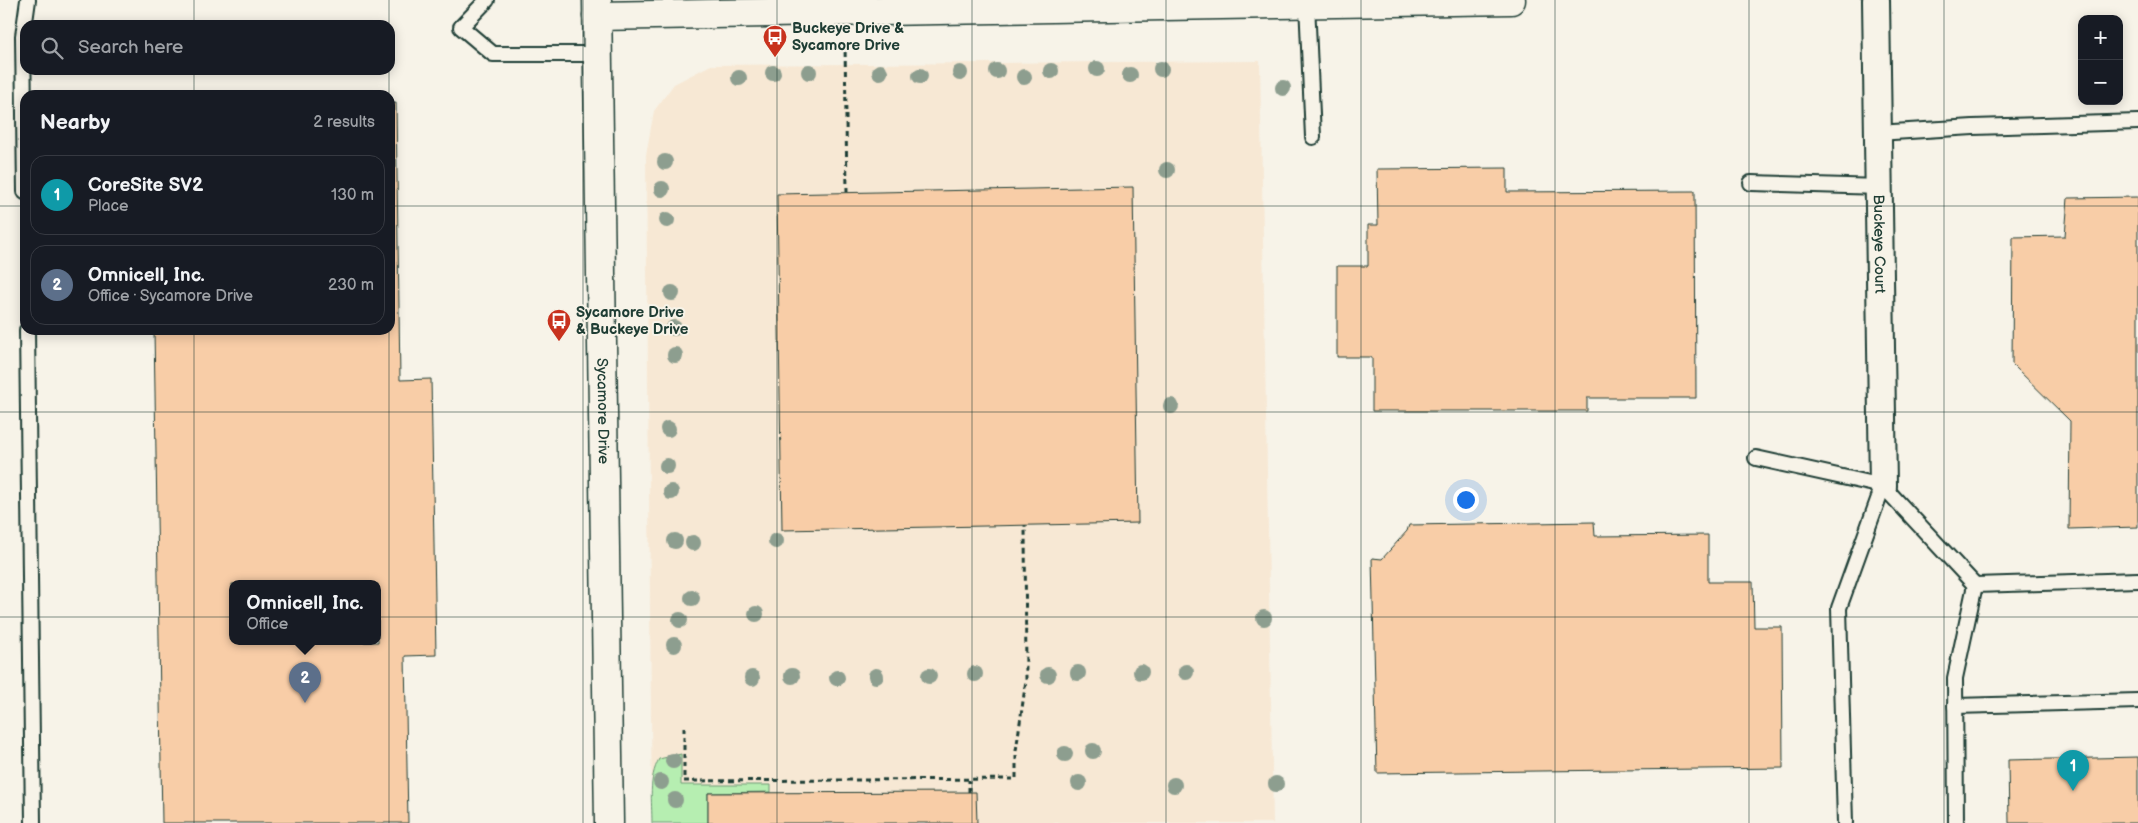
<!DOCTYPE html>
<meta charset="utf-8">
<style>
:root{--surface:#171b24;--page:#20242c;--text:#f1f3f6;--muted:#9ea1a6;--line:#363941;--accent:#c8321e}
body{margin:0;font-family:"Balsamiq Sans",sans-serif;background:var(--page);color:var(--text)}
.controls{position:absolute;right:15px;top:15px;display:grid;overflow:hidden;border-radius:10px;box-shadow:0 2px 12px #0003}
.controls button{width:45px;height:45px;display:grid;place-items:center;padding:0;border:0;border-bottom:1px solid var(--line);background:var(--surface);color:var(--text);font:25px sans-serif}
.you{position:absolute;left:1465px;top:499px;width:18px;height:18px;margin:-12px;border:4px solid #fff;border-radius:50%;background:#1a73e8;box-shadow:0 0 0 8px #1a73e833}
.badge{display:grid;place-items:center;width:32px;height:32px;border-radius:50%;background:var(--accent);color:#fff;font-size:16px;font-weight:700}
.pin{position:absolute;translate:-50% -41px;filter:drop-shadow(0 1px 2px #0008)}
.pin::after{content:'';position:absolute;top:26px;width:18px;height:15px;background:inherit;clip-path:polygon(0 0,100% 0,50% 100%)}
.popup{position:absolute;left:229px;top:580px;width:152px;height:65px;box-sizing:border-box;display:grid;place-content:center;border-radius:10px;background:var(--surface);filter:drop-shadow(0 1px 4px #0005);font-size:16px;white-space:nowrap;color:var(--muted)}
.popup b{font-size:19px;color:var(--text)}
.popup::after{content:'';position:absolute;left:50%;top:100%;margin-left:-10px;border:10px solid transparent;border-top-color:var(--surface)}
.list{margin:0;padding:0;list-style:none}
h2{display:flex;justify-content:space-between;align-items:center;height:65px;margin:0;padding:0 20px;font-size:21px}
h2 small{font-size:16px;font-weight:400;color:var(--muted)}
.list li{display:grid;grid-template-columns:32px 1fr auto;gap:15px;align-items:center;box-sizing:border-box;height:80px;margin:0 10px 10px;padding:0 10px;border:1px solid var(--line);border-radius:15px}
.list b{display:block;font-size:19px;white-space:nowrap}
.list p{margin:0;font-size:16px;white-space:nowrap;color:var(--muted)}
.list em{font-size:16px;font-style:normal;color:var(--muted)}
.icon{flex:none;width:28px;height:28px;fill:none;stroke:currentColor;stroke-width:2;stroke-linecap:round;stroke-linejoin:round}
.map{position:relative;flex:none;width:2138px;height:823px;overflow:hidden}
.search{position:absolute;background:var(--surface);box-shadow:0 2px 12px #0003;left:20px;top:20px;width:375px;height:55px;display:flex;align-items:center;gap:12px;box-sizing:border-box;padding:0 18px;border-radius:15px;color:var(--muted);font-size:19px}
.panel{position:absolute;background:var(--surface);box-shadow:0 2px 12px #0003;left:20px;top:90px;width:375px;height:245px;border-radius:15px}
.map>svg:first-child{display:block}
</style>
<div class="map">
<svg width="2138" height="823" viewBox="0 0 2138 823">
<rect width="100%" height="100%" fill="#f7f3e8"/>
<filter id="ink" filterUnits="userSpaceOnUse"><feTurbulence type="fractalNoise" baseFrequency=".02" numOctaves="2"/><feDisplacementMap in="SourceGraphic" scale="10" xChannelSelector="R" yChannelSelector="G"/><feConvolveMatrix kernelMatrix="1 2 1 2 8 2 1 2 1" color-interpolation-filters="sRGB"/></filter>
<g filter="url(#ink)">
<!-- built -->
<path fill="#f7e8d4" d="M1260,61L1273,823H652L646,155L654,111L674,84L711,65Z"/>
<!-- green -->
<path fill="#b6eeb1" stroke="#6a9672" d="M681,754V785H771V792L708,793V823H652C652,801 648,779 659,759Z"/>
<!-- building -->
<g fill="#f8cda7" stroke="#1f3d34" fill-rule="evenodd">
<path d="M396,103L400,380L431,379L436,655L405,656L408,823H162L154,330H390V104ZM232,584H378V642H232Z"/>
<path d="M1507,168V192L1695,191L1696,398H1587V411H1372V357H1337V266H1368V225H1378L1377,169Z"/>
<path d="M1133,187L1138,523L782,530L777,194Z"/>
<path d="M2138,197V527L2069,529L2070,421L2012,364L2013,237L2065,236L2068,198Z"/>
<path d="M1594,522L1595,536L1708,535V582H1753L1754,627H1782L1783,768L1377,773L1372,558L1382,559L1407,531L1409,525Z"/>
<path d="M2138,757V823H2009L2008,760Z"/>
<path d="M976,792L977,823H708V793Z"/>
</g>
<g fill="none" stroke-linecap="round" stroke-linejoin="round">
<defs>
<g id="lane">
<path d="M487,0L461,27L493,54H597"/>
<path d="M1307,3L1313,137"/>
<path d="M1877,133L1973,127L2138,122"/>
<path d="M1751,183L1880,187"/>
<path d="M25,192L23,36L28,0"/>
<path d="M27,330L33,823"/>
<path d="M1756,458L1883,486L1975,585L2138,580"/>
<path d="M1955,706L2138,701"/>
<path d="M1845,823L1839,608L1883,486"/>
<path d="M1956,823L1955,678L1975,585"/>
</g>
<g id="street">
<path id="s1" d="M1876,0L1883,486"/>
</g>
<g id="secondary">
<path id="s2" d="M597,0L609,823"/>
<path d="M597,16L1511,0"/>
</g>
</defs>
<!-- lane casing -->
<use href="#lane" stroke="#1f3d34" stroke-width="18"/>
<!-- street casing -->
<use href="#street" stroke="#1f3d34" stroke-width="30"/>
<!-- secondary casing -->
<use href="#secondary" stroke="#1f3d34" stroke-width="31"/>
<!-- path -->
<g stroke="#1f3d34" stroke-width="3" stroke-dasharray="5 4" stroke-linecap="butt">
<path d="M845,43L847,193"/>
<path d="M684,727V781L1016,779V751L1026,680L1025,525"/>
<path d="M969,792V780"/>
</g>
<!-- lane -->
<use href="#lane" stroke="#f7f3e8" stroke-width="14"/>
<!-- street -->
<use href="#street" stroke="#f7f3e8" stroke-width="26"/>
<!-- secondary -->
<use href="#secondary" stroke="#f7f3e8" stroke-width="28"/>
</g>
<!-- trees -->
<g fill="#8d9e8f">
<circle cx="1097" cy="69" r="8"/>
<circle cx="1161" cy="69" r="8"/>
<circle cx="997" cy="71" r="8"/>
<circle cx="1051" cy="71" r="8"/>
<circle cx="809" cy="72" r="8"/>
<circle cx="880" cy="72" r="8"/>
<circle cx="773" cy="73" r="8"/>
<circle cx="960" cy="73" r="8"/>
<circle cx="1130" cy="75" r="8"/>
<circle cx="920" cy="76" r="8"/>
<circle cx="1024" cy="77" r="8"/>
<circle cx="739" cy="78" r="8"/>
<circle cx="1283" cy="88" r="8"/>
<circle cx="665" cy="162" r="8"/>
<circle cx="1167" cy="170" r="8"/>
<circle cx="662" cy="189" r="8"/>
<circle cx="667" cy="220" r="8"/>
<circle cx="672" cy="293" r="8"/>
<circle cx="674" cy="328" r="8"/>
<circle cx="675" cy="355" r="8"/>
<circle cx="1171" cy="406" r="8"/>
<circle cx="668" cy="429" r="8"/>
<circle cx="667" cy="466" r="8"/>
<circle cx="671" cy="492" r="8"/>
<circle cx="675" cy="541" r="8"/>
<circle cx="776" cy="541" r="8"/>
<circle cx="693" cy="543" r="8"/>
<circle cx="692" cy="598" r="8"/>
<circle cx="756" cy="614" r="8"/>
<circle cx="1264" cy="618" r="8"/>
<circle cx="680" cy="620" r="8"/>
<circle cx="674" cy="645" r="8"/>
<circle cx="1141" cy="672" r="8"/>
<circle cx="1186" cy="672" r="8"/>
<circle cx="1078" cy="673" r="8"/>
<circle cx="975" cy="674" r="8"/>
<circle cx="1048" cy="675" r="8"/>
<circle cx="792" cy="676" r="8"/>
<circle cx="876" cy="676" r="8"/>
<circle cx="929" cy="676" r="8"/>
<circle cx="752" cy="678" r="8"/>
<circle cx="837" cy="678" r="8"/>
<circle cx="1093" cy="751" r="8"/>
<circle cx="1065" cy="754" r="8"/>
<circle cx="673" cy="761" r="8"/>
<circle cx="661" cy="782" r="8"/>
<circle cx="1079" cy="783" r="8"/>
<circle cx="1276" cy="784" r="8"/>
<circle cx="1174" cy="785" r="8"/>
<circle cx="675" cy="800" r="8"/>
</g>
</g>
<!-- grid -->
<path fill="none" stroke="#1f3d34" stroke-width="1" stroke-opacity="0.55" d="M194,0V25M389,0V25M583,0V823M777,0V823M972,0V823M1166,0V823M1361,0V823M1555,0V823M1749,0V823M1944,0V823M194,70V95M389,70V95M0,206H25M390,206H2138M194,330V823M389,330V823M0,412H2138M0,617H2138"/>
<!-- icons -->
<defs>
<symbol id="bus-pin" viewBox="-11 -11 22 30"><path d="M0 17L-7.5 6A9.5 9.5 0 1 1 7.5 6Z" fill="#c8321e" stroke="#f7f3e8"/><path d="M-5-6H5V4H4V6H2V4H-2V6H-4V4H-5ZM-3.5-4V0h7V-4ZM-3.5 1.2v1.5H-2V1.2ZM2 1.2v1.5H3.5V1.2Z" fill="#fff"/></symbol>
</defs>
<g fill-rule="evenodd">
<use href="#bus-pin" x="761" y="23" width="28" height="38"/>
<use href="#bus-pin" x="545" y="307" width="28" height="38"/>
</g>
<g text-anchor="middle" stroke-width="4" stroke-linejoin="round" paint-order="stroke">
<!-- poi labels -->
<g font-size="15" font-weight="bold" fill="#1f3d34" stroke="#f7f3e8" text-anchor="start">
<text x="792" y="33">Buckeye Drive &amp;<tspan x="792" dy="17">Sycamore Drive</tspan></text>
<text x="576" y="317">Sycamore Drive<tspan x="576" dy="17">&amp; Buckeye Drive</tspan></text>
</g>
<!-- street labels -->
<g font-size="15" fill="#1f3d34" stroke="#f7f3e8">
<text dy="5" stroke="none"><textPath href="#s1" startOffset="244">Buckeye Court</textPath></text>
<text dy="5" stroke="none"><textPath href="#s2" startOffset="411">Sycamore Drive</textPath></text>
</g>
</g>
</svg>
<div class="controls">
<button>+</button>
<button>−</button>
</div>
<div class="you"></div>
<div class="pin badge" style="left:2073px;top:791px;background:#0f9aa8">1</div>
<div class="pin badge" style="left:305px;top:703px;background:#5c6f8a">2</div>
<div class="popup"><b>Omnicell, Inc.</b>Office</div>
<div class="search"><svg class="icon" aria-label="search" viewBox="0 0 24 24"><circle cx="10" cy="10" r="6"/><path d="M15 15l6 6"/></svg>Search here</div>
<section class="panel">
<h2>Nearby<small>2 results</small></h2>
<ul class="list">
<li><span class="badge" style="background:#0f9aa8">1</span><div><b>CoreSite SV2</b><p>Place</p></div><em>130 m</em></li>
<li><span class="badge" style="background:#5c6f8a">2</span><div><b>Omnicell, Inc.</b><p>Office · Sycamore Drive</p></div><em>230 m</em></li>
</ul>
</section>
</div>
